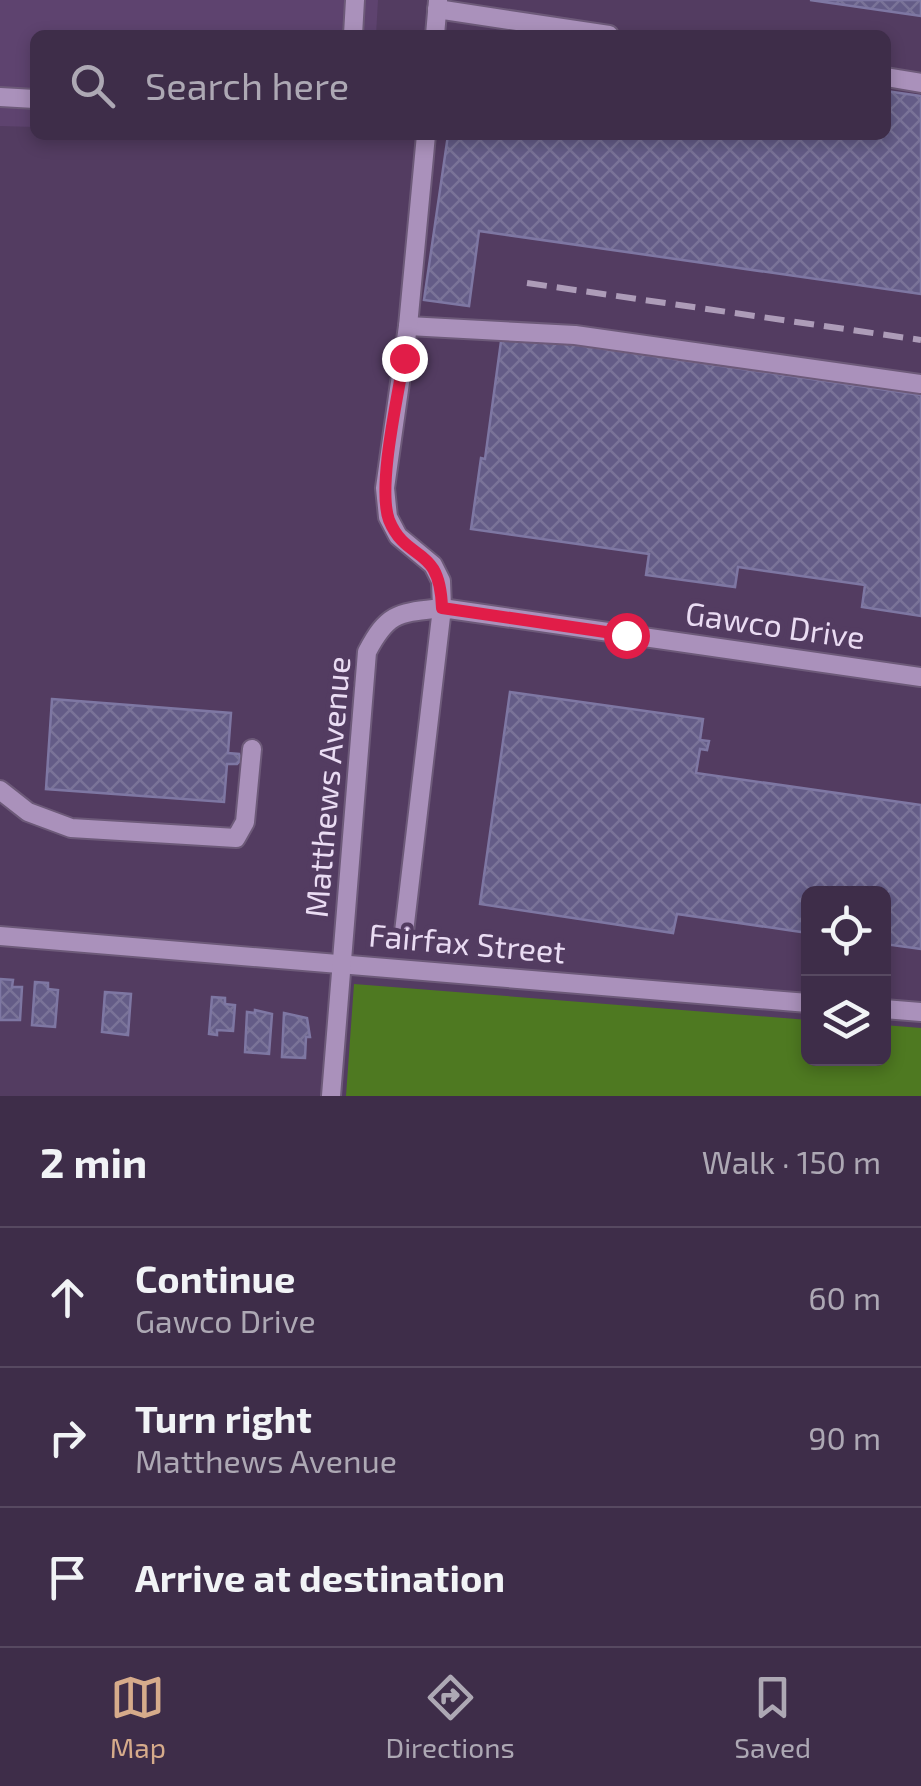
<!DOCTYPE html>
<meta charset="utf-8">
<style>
:root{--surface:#3e2d49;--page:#453550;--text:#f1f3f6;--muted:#ada8b4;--line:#574961;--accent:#d6ab8b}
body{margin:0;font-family:"Exo 2",sans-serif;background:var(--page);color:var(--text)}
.controls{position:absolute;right:30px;bottom:30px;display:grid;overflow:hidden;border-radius:15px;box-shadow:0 5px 15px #0003}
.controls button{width:90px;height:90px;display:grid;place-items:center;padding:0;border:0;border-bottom:2px solid var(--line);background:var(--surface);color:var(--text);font:50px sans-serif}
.stop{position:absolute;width:30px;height:30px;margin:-22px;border:8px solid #e11d48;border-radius:50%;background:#fff}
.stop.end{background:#e11d48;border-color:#fff;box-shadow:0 2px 10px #0008}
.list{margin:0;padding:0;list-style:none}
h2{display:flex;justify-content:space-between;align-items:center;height:130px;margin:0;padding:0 40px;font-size:42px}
h2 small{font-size:32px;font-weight:400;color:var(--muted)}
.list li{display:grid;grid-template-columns:65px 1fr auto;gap:30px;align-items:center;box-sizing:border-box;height:140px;padding:0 40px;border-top:2px solid var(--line)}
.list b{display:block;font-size:38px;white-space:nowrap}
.list p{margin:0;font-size:32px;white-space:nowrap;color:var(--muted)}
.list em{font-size:32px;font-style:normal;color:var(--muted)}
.icon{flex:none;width:55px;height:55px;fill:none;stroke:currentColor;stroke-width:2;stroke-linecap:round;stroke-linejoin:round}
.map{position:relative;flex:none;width:921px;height:1096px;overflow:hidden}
.search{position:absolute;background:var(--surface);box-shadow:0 5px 15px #0003;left:30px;right:30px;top:30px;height:110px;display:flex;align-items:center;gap:25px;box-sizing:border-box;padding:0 35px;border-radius:15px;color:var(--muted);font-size:38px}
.sheet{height:550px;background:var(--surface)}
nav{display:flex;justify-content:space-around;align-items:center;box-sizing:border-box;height:140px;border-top:2px solid var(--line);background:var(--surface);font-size:28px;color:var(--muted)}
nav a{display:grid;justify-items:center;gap:5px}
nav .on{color:var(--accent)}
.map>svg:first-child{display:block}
</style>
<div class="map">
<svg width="921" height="1096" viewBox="0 0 921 1096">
<defs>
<pattern id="building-cross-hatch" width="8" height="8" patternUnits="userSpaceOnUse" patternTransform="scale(2.5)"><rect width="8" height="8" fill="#645c87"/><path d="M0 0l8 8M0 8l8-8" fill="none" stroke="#7a7398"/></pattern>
</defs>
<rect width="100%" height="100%" fill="#533c61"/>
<!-- built -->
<path fill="#5e436f" d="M0,0H378L376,35H35V127L0,126Z"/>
<!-- green -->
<path fill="#4e7921" d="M354,984L808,1020V1058H884V1025L921,1028V1096H346Z"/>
<!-- building -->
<g fill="url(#building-cross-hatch)" stroke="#7e77a3" stroke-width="2.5">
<path d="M810,0H921V16Z"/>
<path d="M886,91L921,96V294L479,231L469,306L424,300L448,135H886Z"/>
<path d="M502,334L921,395V616L862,607L865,585L738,567L735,587L646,575L649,554L471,529L481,458L485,459Z"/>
<path d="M510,692L703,719L700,740L709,741L707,750L700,749L696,773L921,805V949L884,944V894H808V933L677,914L673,933L480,904Z"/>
<path d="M52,699L231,713L228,753L239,754L241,760L237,764H227L224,802L46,789Z"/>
<path d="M0,979L13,980L12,987H22L20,1020H0Z"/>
<path d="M35,982L48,983V989L58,990L55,1027L32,1025Z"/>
<path d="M105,992L131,994L128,1035L102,1032Z"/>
<path d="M212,997L225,998V1004L235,1005L233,1031L217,1030V1035L209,1034Z"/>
<path d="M255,1010L272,1014L269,1054L245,1052L247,1012L255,1013Z"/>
<path d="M284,1013L307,1018L310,1037H306L305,1058L282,1057Z"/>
</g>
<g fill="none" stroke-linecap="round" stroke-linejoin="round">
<defs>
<g id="minor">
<path d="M437,9L609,35"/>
<path d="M353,35L355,0"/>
<path d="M435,35L438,1"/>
<path d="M886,77L921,83"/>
<path d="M0,97L35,99"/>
<path d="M408,326L575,335L921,384"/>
<path d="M0,790L28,812L71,828L236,838L245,822L252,749"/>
<path d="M404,932L442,608L921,677"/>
<path d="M0,936L808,1003"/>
<path d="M884,1009L921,1012"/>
<path d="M331,1096L367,652C388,612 398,613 442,608L441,581L433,565L398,536L388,517L385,488L408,326L426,135"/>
</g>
</defs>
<!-- minor casing -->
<use href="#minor" stroke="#6d5a79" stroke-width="22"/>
<!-- minor -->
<use href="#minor" stroke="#aa91bb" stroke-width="18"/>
<!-- rail -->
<path stroke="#ad9cb8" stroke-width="6" stroke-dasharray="20 10" stroke-linecap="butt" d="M527,283L921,340"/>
</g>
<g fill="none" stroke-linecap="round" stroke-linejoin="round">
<!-- route -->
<path stroke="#e11d48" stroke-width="12" d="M404,358C398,396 377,487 389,520C407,564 440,543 442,608L626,635"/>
</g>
<g text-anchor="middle" stroke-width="10" stroke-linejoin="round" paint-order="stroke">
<!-- street labels -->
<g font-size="32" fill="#eadcf3" stroke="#533c61">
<text transform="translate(775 626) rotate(8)" y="11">Gawco Drive</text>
<text transform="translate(328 787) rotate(-85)" y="11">Matthews Avenue</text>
<text transform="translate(467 944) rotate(5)" y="11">Fairfax Street</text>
</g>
</g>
</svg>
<div class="controls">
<button><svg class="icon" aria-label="locate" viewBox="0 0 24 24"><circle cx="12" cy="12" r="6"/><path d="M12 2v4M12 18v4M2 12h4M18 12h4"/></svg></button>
<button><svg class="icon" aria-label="layers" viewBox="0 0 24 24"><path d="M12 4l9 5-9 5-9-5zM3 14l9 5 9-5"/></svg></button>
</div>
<div class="stop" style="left:626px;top:635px"></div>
<div class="stop end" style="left:404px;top:358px"></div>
<div class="search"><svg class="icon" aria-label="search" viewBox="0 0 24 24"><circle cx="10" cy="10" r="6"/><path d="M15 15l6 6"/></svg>Search here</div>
</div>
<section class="sheet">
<h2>2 min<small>Walk · 150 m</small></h2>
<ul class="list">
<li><svg class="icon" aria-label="ahead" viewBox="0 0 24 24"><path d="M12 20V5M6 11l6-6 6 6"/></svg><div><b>Continue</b><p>Gawco Drive</p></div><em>60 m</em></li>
<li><svg class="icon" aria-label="right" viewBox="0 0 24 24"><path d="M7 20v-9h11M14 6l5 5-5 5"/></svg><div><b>Turn right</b><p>Matthews Avenue</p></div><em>90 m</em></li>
<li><svg class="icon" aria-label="arrive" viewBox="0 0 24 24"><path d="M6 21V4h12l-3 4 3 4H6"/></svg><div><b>Arrive at destination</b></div></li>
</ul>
</section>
<nav>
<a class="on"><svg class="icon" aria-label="map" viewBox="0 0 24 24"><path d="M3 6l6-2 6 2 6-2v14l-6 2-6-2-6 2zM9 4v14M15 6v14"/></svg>Map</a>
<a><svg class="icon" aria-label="directions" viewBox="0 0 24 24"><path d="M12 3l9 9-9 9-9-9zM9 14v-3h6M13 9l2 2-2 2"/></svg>Directions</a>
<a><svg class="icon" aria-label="saved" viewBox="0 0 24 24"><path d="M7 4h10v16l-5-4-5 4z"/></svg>Saved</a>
</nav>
